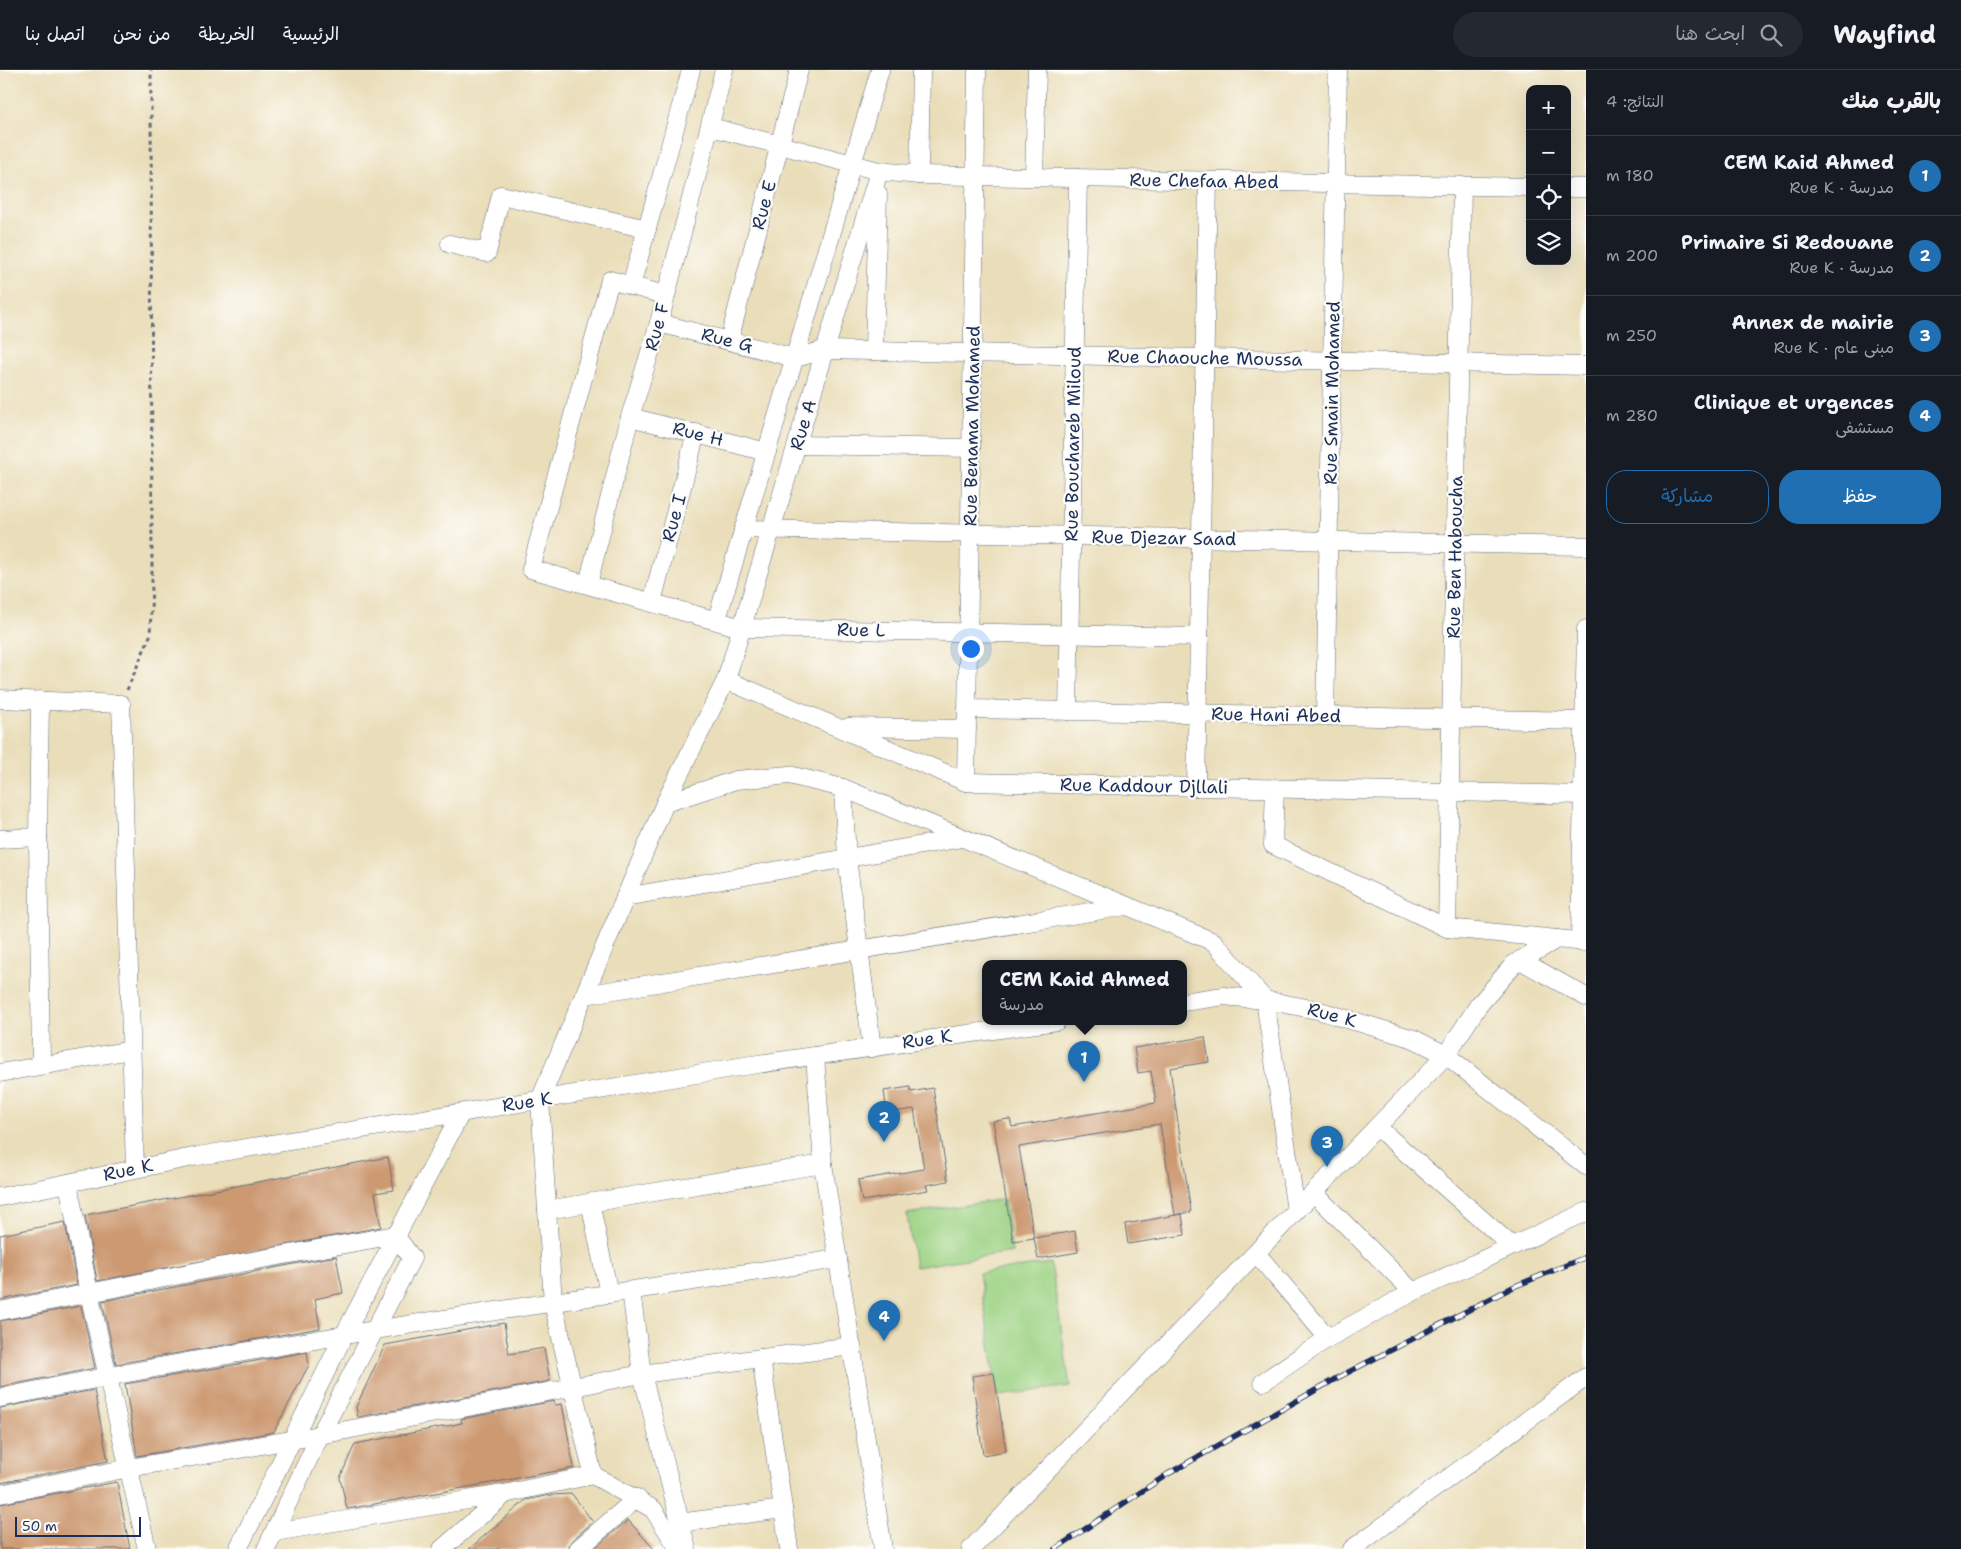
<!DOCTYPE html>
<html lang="ar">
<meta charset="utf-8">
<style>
:root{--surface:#171b24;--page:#242831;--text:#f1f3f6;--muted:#9ea1a6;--line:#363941;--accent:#1f6fb2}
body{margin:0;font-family:"Shantell Sans","Playpen Sans Arabic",sans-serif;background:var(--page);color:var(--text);direction:rtl}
.controls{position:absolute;right:15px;top:15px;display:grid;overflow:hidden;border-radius:10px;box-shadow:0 5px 20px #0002}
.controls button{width:45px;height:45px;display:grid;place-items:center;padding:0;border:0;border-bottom:1px solid var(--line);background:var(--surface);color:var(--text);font:25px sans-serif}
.scale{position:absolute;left:15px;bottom:12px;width:126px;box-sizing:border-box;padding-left:5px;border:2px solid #1b2f5e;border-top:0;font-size:14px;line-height:18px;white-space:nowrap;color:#1b2f5e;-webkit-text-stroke:4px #fdfcf7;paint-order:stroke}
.you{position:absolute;left:970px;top:578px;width:18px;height:18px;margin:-12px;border:4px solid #fff;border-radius:50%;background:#1a73e8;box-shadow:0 0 0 8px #1a73e833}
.badge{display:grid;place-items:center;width:32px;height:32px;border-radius:50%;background:var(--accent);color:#fff;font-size:16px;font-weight:700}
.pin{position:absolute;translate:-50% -41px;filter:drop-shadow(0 1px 2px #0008)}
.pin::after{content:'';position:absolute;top:26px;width:18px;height:15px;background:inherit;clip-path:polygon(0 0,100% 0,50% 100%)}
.popup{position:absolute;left:982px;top:890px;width:205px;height:65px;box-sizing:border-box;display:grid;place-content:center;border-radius:10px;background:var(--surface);filter:drop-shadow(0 1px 4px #0005);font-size:16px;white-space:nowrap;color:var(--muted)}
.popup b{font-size:19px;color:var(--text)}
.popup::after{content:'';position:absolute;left:50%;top:100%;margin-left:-10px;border:10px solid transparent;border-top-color:var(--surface)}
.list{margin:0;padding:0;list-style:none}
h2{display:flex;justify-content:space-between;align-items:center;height:65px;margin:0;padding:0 20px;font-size:21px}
h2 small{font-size:16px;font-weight:400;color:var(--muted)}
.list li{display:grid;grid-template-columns:32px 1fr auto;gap:15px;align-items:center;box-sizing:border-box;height:80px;padding:0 20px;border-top:1px solid var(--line)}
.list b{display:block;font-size:19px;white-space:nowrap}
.list p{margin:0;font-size:16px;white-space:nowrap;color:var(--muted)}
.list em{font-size:16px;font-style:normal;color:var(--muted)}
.actions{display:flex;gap:10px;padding:15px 20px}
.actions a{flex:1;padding:11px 0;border:1px solid var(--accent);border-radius:20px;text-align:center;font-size:18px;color:var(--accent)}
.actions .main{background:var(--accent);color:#fff}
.icon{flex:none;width:28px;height:28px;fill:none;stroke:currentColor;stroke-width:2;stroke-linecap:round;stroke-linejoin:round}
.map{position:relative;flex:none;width:1586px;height:1479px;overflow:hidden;direction:ltr}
header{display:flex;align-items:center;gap:30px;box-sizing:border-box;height:70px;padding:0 25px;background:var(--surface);border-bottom:1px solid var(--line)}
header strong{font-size:24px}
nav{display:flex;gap:28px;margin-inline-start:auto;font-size:18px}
.search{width:350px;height:45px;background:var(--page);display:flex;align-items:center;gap:12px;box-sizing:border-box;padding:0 18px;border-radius:28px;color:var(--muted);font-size:19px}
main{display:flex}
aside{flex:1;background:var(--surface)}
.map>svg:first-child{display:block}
</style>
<header>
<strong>Wayfind</strong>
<div class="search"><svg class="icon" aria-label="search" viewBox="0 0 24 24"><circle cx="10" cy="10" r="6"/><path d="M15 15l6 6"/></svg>ابحث هنا</div>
<nav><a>الرئيسية</a><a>الخريطة</a><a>من نحن</a><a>اتصل بنا</a></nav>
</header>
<main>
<aside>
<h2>بالقرب منك<small>النتائج: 4</small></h2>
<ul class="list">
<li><span class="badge">1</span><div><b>CEM Kaid Ahmed</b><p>مدرسة · Rue K</p></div><em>180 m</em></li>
<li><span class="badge">2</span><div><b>Primaire Si Redouane</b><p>مدرسة · Rue K</p></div><em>200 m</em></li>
<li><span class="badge">3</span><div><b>Annex de mairie</b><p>مبنى عام · Rue K</p></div><em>250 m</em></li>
<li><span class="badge">4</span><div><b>Clinique et urgences</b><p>مستشفى</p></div><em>280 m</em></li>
</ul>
<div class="actions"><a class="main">حفظ</a><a>مشاركة</a></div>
</aside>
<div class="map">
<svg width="1586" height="1479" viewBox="0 0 1586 1479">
<rect width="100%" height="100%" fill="#fdfcf7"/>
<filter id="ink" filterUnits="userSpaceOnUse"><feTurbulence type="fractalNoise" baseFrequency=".02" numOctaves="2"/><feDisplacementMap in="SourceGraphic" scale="10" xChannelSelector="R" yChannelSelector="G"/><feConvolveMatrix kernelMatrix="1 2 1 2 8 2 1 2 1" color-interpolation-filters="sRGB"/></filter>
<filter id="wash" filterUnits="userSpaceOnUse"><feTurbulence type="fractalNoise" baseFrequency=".0096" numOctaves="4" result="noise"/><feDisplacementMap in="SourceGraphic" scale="20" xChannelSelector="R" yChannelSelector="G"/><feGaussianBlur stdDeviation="1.12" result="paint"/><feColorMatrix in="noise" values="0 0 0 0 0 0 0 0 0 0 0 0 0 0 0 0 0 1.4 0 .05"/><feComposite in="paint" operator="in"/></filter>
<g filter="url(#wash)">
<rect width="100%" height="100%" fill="#eadeba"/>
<!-- green -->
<g fill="#9dd384" stroke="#5c8171">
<path d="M1004,1129L1012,1182L915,1197L907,1144Z"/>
<path d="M1051,1193L1070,1316L998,1326L979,1203Z"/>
</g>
<g id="blocks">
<!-- building -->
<g fill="#cc9971">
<path d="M1205,967L1209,992L1170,998L1191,1142L1175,1145L1160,1054L1019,1077L1034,1168L1013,1171L993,1051L1010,1049L1012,1057L1156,1033L1151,1001L1138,1003L1134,978Z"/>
<path d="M910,1017L911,1022L933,1018L948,1111L926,1115L928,1120L862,1131L858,1110L924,1099L914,1039L887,1043L884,1021Z"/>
<path d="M388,1087L394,1120L375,1123L381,1157L97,1211L85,1145Z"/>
<path d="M1182,1144L1185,1165L1128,1174L1125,1154Z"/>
<path d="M65,1152L77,1215L0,1230V1165Z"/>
<path d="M1075,1161L1078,1182L1038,1189L1034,1168Z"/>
<path d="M336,1186L343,1223L315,1229L320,1258L116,1294L102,1231Z"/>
<path d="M81,1236L95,1298L0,1317V1251Z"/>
<path d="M504,1253L509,1284L544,1278L550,1311L358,1347L356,1337L385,1275Z"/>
<path d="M307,1282L309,1295L274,1362L137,1386L125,1314Z"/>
<path d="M994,1303L1006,1381L983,1385L972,1306Z"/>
<path d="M94,1320L108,1391L0,1413V1338Z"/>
<path d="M554,1331L555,1335L562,1334L574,1398L347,1439L340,1408L355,1374L462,1353L461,1349Z"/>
<path d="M117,1412L130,1479H0V1434Z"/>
<path d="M572,1424L593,1452L571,1471L568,1479H469L526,1430L551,1425Z"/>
<path d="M628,1450L654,1479H594Z"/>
</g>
</g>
</g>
<g filter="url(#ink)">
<use href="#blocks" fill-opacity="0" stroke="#636c7e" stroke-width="1"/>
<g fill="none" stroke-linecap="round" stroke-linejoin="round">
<defs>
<g id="minor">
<path d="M711,57L879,101L919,105L1530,117"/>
<path d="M919,105L921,0"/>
<path d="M1034,107L1037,0"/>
<path d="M1567,118H1586"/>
<path d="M450,174L487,183L501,125L647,159"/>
<path d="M631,216L691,0"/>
<path d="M665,225L610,210L531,499L742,558L1199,567"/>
<path d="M659,253L795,288L825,280L1586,296"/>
<path d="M729,271L799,0"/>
<path d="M874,281L878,124"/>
<path d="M630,347L767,382"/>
<path d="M798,375L971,378"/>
<path d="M743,459L1586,476"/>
<path d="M588,514L630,347L659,253L724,0"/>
<path d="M652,532L696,363"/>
<path d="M717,549L880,0"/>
<path d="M726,610L966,712L1586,725"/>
<path d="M0,629L121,634L135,1098"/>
<path d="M40,630L38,767L41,995"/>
<path d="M968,639L1584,651"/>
<path d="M1068,641L1078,108"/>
<path d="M1325,646L1338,0"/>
<path d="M848,657L967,659"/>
<path d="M966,712L977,0"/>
<path d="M1196,717L1208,111"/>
<path d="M843,718L847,788L872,978"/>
<path d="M1275,718L1273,775L1447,858L1586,872"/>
<path d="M665,733L726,610L879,101"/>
<path d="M0,769L38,767"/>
<path d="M625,827L962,768"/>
<path d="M1447,858L1462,116"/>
<path d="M1580,872L1586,559"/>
<path d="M1520,890L1586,927"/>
<path d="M584,925L1126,836"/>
<path d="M1183,932L1224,926L1265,930L1317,940L1414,969L1446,985L1586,1096"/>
<path d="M815,986L823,1094L883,1479"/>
<path d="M0,1003L131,980"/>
<path d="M1377,1057L1512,1176"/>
<path d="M68,1113L89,1223L147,1479"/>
<path d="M1314,1123L1413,1222"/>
<path d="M0,1127L198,1086L751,995L1057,951"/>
<path d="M590,1132L609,1224"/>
<path d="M547,1140L823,1094"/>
<path d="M1256,1183L1328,1268"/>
<path d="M631,1221L642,1304L687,1479"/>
<path d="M0,1241L219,1197L395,1165L412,1188L320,1365L266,1479"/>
<path d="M761,1288L789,1479"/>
<path d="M1263,1312L1328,1268L1413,1222L1586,1142"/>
<path d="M0,1328C277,1271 558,1232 838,1189"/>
<path d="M0,1424L129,1398L320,1365L642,1304L852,1276"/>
<path d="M679,1453L783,1439"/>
<path d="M274,1462L504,1424L593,1405"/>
<path d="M238,1479L344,1265L461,1043"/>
<path d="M442,1479L504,1425"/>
<path d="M578,1479L637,1428"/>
<path d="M679,1479L653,1439L593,1405L553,1233L540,1030L665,733L736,710L789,705L843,718L1214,872L1265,930L1296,1141"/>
<path d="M971,1479L1446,985L1478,936L1514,894L1557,869"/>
<path d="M1352,1479L1586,1307"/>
</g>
</defs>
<!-- minor casing -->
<use href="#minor" stroke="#636c7e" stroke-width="19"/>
<!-- path -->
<path stroke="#636c7e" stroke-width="3" stroke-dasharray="4 4" stroke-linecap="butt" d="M127,620L150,566L152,515L151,0"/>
<!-- minor -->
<use href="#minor" stroke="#fff" stroke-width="18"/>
<defs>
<path id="rail" d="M1055,1479L1168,1404L1337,1308L1513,1217L1586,1187"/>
</defs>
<!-- rail casing -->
<use href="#rail" stroke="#1b2f5e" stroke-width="5.5"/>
<!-- rail -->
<use href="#rail" stroke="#fdfcf7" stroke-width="4" stroke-dasharray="11" stroke-linecap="butt"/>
</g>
</g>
<g text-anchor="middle" stroke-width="4.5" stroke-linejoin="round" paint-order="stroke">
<!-- street labels -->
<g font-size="18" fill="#1b2f5e" stroke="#fdfcf7">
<text transform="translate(1204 111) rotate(1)" y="6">Rue Chefaa Abed</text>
<text transform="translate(764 135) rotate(-75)" y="6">Rue E</text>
<text transform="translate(657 257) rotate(-75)" y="6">Rue F</text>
<text transform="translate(727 270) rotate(14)" y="6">Rue G</text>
<text transform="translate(1205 288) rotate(1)" y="6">Rue Chaouche Moussa</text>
<text transform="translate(1332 323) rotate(-89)" y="6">Rue Smain Mohamed</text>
<text transform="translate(803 355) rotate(-73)" y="6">Rue A</text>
<text transform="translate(972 356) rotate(-89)" y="6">Rue Benama Mohamed</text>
<text transform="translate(698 364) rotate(14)" y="6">Rue H</text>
<text transform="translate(1073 374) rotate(-89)" y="6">Rue Bouchareb Miloud</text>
<text transform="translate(674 448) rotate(-75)" y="6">Rue I</text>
<text transform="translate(1164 468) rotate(1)" y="6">Rue Djezar Saad</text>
<text transform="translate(1455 487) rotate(-89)" y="6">Rue Ben Haboucha</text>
<text transform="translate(861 560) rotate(1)" y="6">Rue L</text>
<text transform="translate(1276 645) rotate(1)" y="6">Rue Hani Abed</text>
<text transform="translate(1144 716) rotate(1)" y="6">Rue Kaddour Djllali</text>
<text transform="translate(1332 945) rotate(15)" y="6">Rue K</text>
<text transform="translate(927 969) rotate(-8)" y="6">Rue K</text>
<text transform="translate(527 1032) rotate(-9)" y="6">Rue K</text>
<text transform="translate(128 1100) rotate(-12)" y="6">Rue K</text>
</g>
</g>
</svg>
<div class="controls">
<button>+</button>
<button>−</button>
<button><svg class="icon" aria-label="locate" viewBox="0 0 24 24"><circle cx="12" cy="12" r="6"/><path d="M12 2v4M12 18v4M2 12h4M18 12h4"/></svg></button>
<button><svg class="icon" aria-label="layers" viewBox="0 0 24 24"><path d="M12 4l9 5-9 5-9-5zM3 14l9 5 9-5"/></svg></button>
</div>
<div class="scale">50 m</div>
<div class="you"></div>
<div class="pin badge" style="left:1084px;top:1012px">1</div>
<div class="popup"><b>CEM Kaid Ahmed</b>مدرسة</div>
<div class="pin badge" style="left:884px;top:1072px">2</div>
<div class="pin badge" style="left:1327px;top:1097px">3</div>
<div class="pin badge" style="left:884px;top:1271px">4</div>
</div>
</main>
